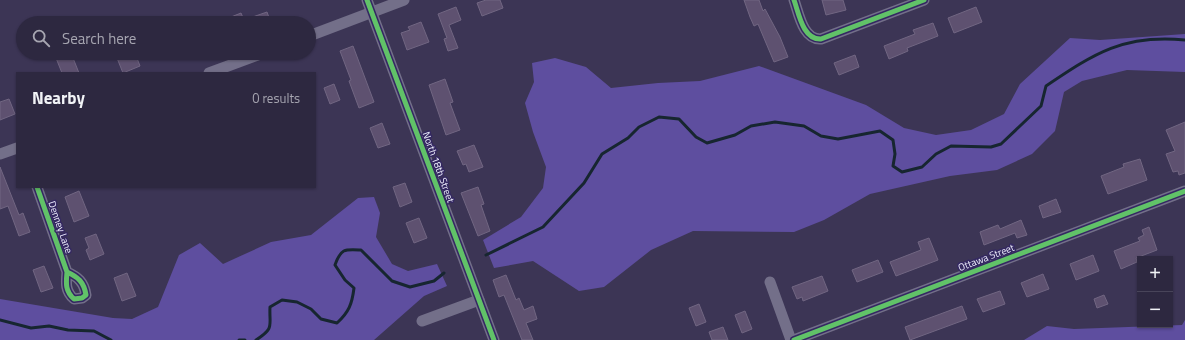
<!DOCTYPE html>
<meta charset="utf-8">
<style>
:root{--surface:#2d2840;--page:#353047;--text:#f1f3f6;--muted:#a7a6b1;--line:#484459}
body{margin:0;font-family:"Titillium Web",sans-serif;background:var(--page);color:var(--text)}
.controls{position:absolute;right:12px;bottom:12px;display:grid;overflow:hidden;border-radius:0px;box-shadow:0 1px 3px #0004}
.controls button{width:36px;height:36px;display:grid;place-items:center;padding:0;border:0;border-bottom:1px solid var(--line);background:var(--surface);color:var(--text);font:20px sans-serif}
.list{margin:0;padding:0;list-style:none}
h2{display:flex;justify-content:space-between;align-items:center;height:52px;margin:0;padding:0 16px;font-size:17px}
h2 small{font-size:13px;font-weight:400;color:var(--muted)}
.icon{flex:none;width:22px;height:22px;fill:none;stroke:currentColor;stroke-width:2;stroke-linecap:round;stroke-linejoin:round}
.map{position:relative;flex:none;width:1185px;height:340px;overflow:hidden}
.search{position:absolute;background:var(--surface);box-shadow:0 1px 3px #0004;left:16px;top:16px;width:300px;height:44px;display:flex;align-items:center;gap:10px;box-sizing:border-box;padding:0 14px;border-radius:22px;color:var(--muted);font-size:15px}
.panel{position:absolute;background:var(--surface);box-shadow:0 1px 3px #0004;left:16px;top:72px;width:300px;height:116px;border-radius:0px}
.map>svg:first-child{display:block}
</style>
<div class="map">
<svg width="1185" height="340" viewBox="0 0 1185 340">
<rect width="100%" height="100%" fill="#3c3555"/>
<!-- forest -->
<g fill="#5e4e9f">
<path d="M1185,34V72L1127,70L1082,81L1064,92L1055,131L1032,154L997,170L950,176L870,194L824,220L794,232L693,231L651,250L604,287L579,291L533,261L494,268L483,240L521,217L543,188L546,167L533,132L525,103L534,82L532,63L555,58L586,67L611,88L658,83L700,81L759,66L866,105L904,128L936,135L971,130L1004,114L1020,84L1070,38L1100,40Z"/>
<path d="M374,197L380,213L376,237L392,264L408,271L437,264L447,286L424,296L374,340H0V299L113,318L132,319L158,307L179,255L200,243L223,264L271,242L311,235L358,198Z"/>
<path d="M1185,320V340H1024L1047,326L1074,329L1182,325Z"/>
</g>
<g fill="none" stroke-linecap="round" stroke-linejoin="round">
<!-- stream -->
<g stroke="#172630" stroke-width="3">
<path d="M486,255L543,227L584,183L602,154L628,138L639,127L659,117L679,119L696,137L707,143L735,135L751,126L775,122L804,126L821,136L838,139L880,131L893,140L895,154L893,166L902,172L922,167L936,154L951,146L991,147L1001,144L1041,106L1046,86C1095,53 1124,34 1185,40"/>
<path d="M0,320L31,328L49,326L68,330L94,331L111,340"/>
<path d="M239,340H245"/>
<path d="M256,340C275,328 269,326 270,307L282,300L297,302L311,309L321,319L337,323C349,312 352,304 354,288L345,280L335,265C341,248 345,249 361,250L392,281L410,287L434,281L444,273"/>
</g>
</g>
<!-- building -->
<g fill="#5e5170" stroke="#716682">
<path d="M486,0H500L503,8L482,16L477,3Z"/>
<path d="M744,0H759L763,11L765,9L780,37L788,57L774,62L758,24L754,26L750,17Z"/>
<path d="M822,0H843L846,10L826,15Z"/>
<path d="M456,7L461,20L449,25L458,48L448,51L444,39L447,38L438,14Z"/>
<path d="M976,7L982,22L954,33L948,18Z"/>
<path d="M267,12L271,23H234L231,17L241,13L244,20Z"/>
<path d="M421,22L429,42L407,50L401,33L410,30L408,27Z"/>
<path d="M933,23L938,36L907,48L908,51L889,59L884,46L915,34L913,30Z"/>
<path d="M353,46L374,102L359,108L349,81L351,80L340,51Z"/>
<path d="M54,53H71L79,73H62Z"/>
<path d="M115,53H135L140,66L123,73Z"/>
<path d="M855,55L859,67L839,75L834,63Z"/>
<path d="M445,79L453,102L450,103L460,130L446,135L429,85Z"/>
<path d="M334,84L340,100L330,104L324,88Z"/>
<path d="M9,99L15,114L0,120V102Z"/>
<path d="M1185,122V173L1179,175L1178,171L1173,172L1166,154L1175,151L1166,130Z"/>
<path d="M382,123L390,144L378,148L370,128Z"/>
<path d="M474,145L483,167L469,172L466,164L463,165L457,151Z"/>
<path d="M1140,159L1147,180L1108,194L1101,176L1124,167L1123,164Z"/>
<path d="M0,167L19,215L23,213L30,232L19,236L8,206L0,209Z"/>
<path d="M405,183L412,202L400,207L393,187Z"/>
<path d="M478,187L484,204L481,205L490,231L478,236L461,193Z"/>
<path d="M79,191L89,216L74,222L65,197Z"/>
<path d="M1056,199L1061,212L1043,218L1039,206Z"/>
<path d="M419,218L427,238L414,243L406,223Z"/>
<path d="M1021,220L1027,235L1017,238L1015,233L984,245L980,232L998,225L1000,229Z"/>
<path d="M1149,227L1157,250L1136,258L1137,262L1121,269L1114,251L1140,241L1138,238L1144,235L1142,230Z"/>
<path d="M96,234L104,254L90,260L86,250L89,248L85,238Z"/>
<path d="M929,238L938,260L896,276L890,262L921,250L918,242Z"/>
<path d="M1093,255L1099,271L1076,280L1070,264Z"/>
<path d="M878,260L883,272L857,282L852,270Z"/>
<path d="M44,266L53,288L41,292L33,270Z"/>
<path d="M127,273L136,296L122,301L114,278Z"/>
<path d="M1043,274L1049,289L1027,297L1021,283Z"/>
<path d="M506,275L516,300L519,298L524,310L533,306L537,319L526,323L533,340H522L504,295L499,297L493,280Z"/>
<path d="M822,276L828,291L803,301L802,297L797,299L792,287Z"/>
<path d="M1000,291L1005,304L983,312L977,299Z"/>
<path d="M1104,295L1108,304L1097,308L1094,299Z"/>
<path d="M699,304L706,322L696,326L689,308Z"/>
<path d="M962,306L967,319L910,340L905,327Z"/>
<path d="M745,311L752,329L742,333L735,315Z"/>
<path d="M723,327L728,340H712L709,332Z"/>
</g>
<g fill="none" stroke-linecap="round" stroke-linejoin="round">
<!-- street -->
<g stroke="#736f89" stroke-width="11">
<path d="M367,0L494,340"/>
<path d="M794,0C799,14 803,40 821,39L924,0"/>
<path d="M309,36L404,0"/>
<path d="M209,73L263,53"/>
<path d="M0,154L17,148"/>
<path d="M37,187L67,272C66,283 65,291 74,299L82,298L86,295C84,282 78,277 67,272"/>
<path d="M770,282L791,340"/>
<path d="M422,321L479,300"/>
<path d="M794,340L1185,191"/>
</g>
<defs>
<g id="cycleway">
<path d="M367,0L494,340"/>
<path d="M794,0C799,14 803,40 821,39L924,0"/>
<path d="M37,187L67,272C66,283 65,291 74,299L82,298L86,295C84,282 78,277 67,272"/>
<path d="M794,340L1185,191"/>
</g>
</defs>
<!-- cycleway casing -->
<use href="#cycleway" stroke="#342862" stroke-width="8"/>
<!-- cycleway -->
<use href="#cycleway" stroke="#61c268" stroke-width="5"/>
</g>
<g text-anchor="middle" stroke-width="3" stroke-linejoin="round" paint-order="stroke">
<!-- street labels -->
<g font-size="10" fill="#f0f0fe" stroke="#342862">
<text transform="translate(439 167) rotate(70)" y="4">North 18th Street</text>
<text transform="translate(61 227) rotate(71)" y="4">Denney Lane</text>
<text transform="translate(986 257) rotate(-21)" y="4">Ottawa Street</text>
</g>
</g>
</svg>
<div class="controls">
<button>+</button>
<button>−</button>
</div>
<div class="search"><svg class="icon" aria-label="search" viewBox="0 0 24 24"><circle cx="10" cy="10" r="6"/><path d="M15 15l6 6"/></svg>Search here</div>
<section class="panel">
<h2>Nearby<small>0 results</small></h2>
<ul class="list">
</ul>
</section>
</div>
